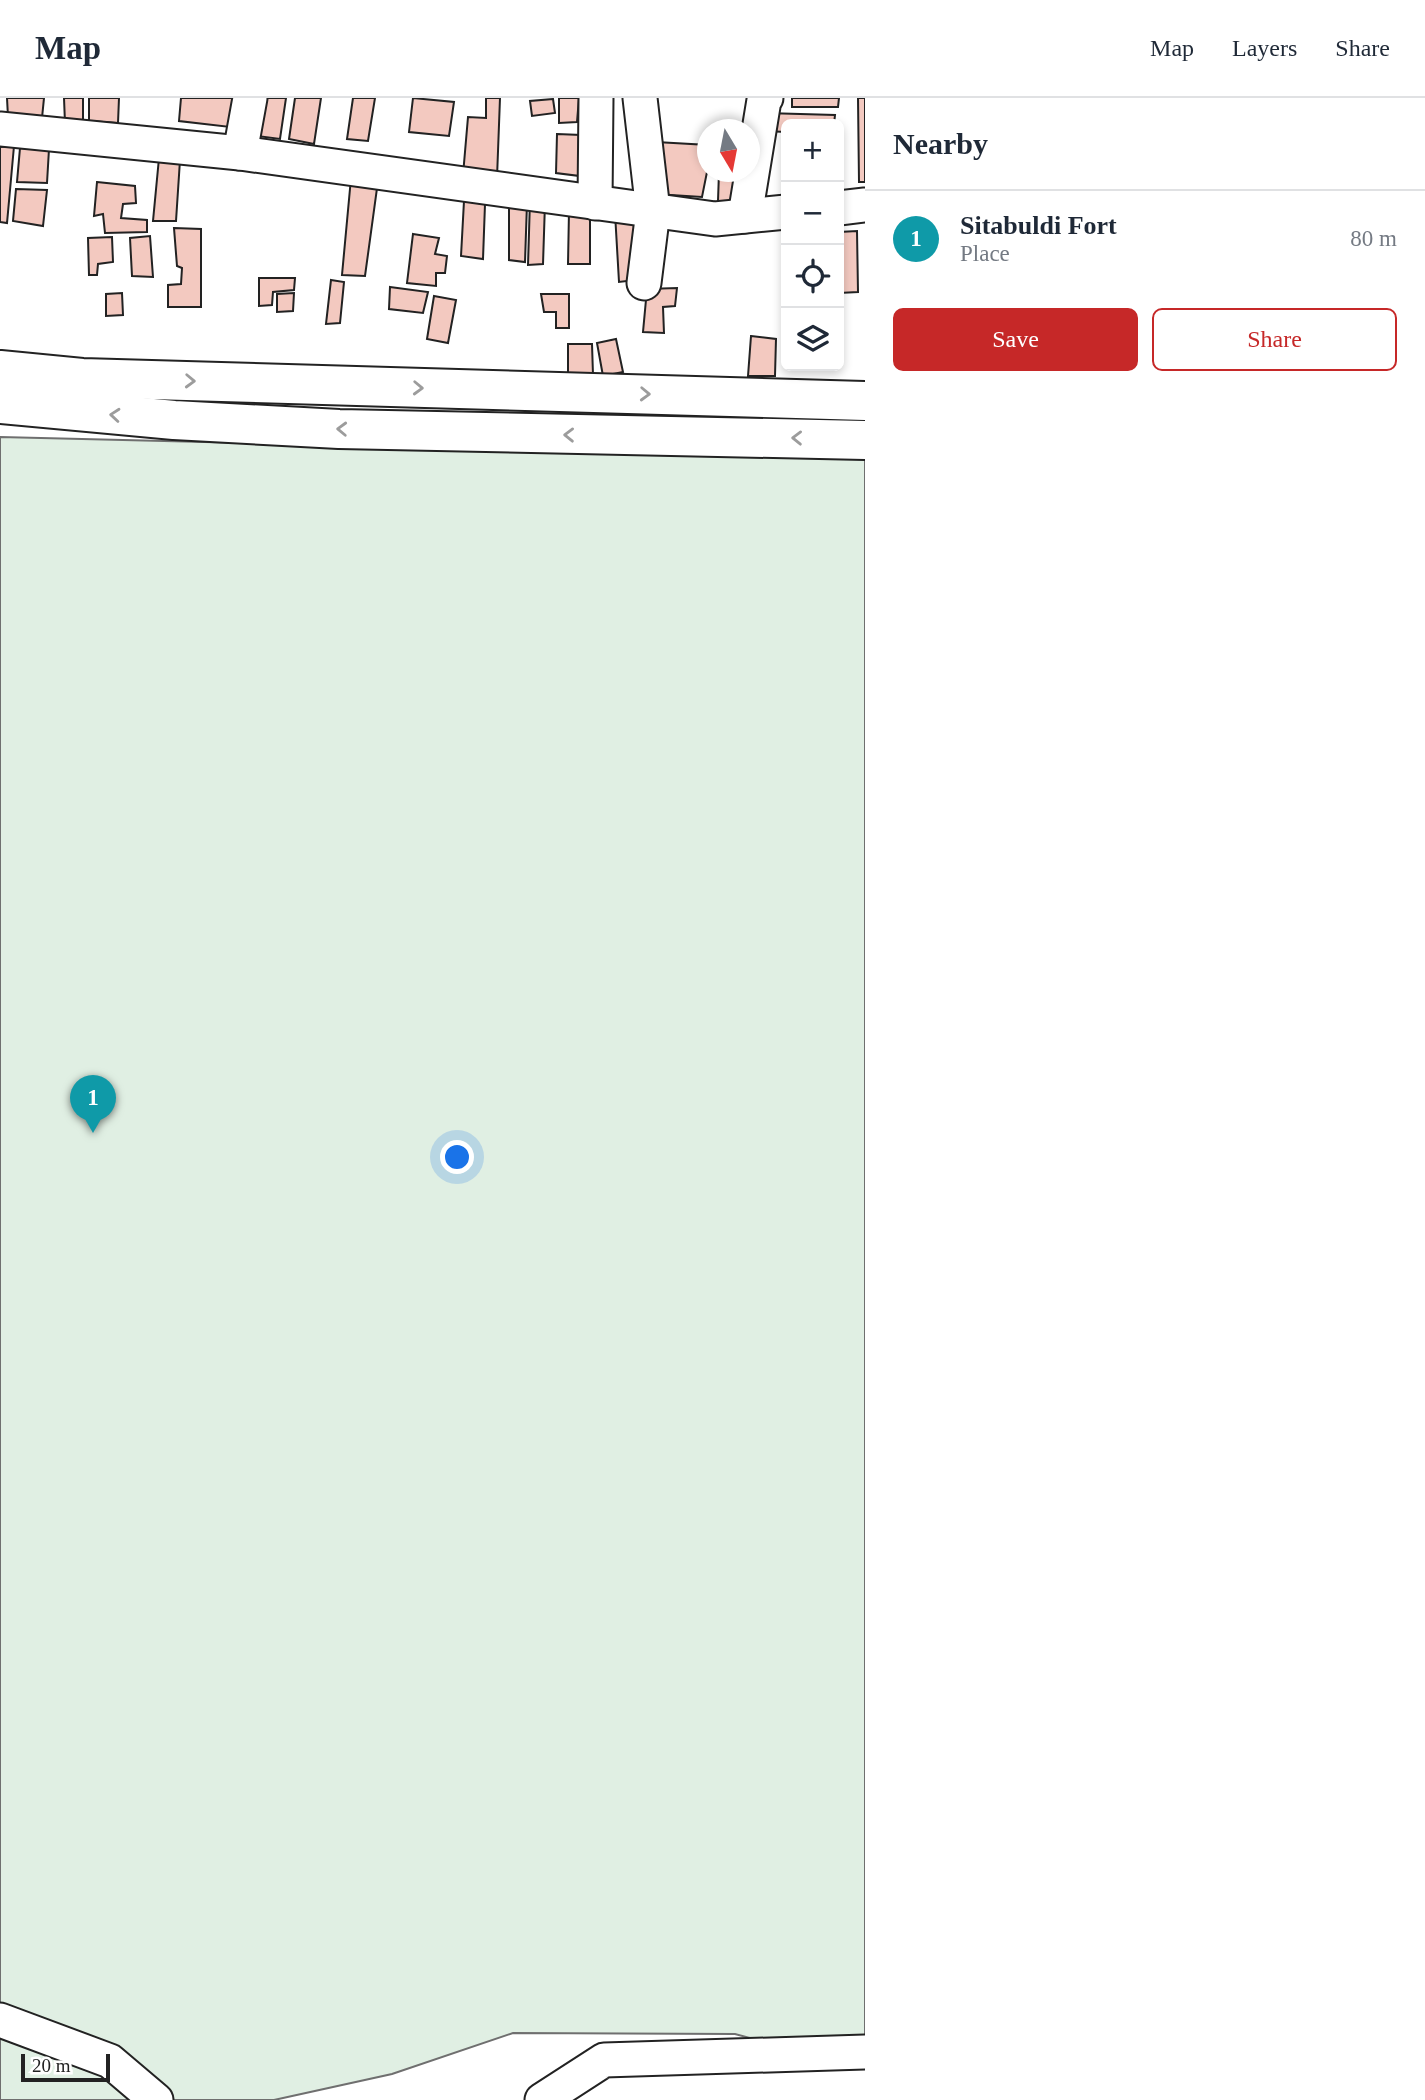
<!DOCTYPE html>
<meta charset="utf-8">
<style>
:root{--surface:#fff;--page:#f6f6f7;--text:#1f2937;--muted:#747a83;--line:#e0e1e3;--accent:#c62828}
body{margin:0;font-family:Georgia,serif;background:var(--page);color:var(--text)}
.controls{position:absolute;right:21px;top:21px;display:grid;overflow:hidden;border-radius:10px;box-shadow:0 4px 10px #0003}
.controls button{width:63px;height:63px;display:grid;place-items:center;padding:0;border:0;border-bottom:2px solid var(--line);background:var(--surface);color:var(--text);font:35px sans-serif}
.compass{position:absolute;left:697px;top:21px;width:63px;height:63px;border-radius:50%;background:var(--surface);box-shadow:0 4px 10px #0003;rotate:170deg}
.scale{position:absolute;left:21px;bottom:18px;width:89px;box-sizing:border-box;padding-left:7px;border:4px solid #222;border-top:0;font-size:19px;line-height:24px;white-space:nowrap;color:#222;-webkit-text-stroke:5px #fff;paint-order:stroke}
.you{position:absolute;left:458px;top:1060px;width:24px;height:24px;margin:-18px;border:5px solid #fff;border-radius:50%;background:#1a73e8;box-shadow:0 0 0 10px #1a73e833}
.badge{display:grid;place-items:center;width:46px;height:46px;border-radius:50%;background:var(--accent);color:#fff;font-size:23px;font-weight:700}
.pin{position:absolute;translate:-50% -58px;filter:drop-shadow(0 2px 4px #0008)}
.pin::after{content:'';position:absolute;top:37px;width:24px;height:21px;background:inherit;clip-path:polygon(0 0,100% 0,50% 100%)}
.list{margin:0;padding:0;list-style:none}
h2{display:flex;justify-content:space-between;align-items:center;height:91px;margin:0;padding:0 28px;font-size:30px}
h2 small{font-size:23px;font-weight:400;color:var(--muted)}
.list li{display:grid;grid-template-columns:46px 1fr auto;gap:21px;align-items:center;box-sizing:border-box;height:98px;padding:0 28px;border-top:2px solid var(--line)}
.list b{display:block;font-size:26px;white-space:nowrap}
.list p{margin:0;font-size:23px;white-space:nowrap;color:var(--muted)}
.list em{font-size:23px;font-style:normal;color:var(--muted)}
.actions{display:flex;gap:14px;padding:21px 28px}
.actions a{flex:1;padding:16px 0;border:2px solid var(--accent);border-radius:10px;text-align:center;font-size:24px;color:var(--accent)}
.actions .main{background:var(--accent);color:#fff}
.icon{flex:none;width:38px;height:38px;fill:none;stroke:currentColor;stroke-width:2;stroke-linecap:round;stroke-linejoin:round}
.map{position:relative;flex:none;width:865px;height:2002px;overflow:hidden}
header{display:flex;align-items:center;gap:42px;box-sizing:border-box;height:98px;padding:0 35px;background:var(--surface);border-bottom:2px solid var(--line)}
header strong{font-size:33px}
nav{display:flex;gap:38px;margin-inline-start:auto;font-size:24px}
main{display:flex}
aside{flex:1;background:var(--surface)}
.map>svg:first-child{display:block}
</style>
<header>
<strong>Map</strong>
<nav><a>Map</a><a>Layers</a><a>Share</a></nav>
</header>
<main>
<div class="map">
<svg width="865" height="2002" viewBox="0 0 865 2002">
<rect width="100%" height="100%" fill="#fff"/>
<!-- green -->
<path fill="#e0efe3" stroke="#6f6f6f" stroke-width="2" d="M0,339L865,360V1971L735,1936L513,1935L392,1976L274,2002H0Z"/>
<!-- building -->
<g fill="#f3c9c0" stroke="#222" stroke-width="2">
<path d="M7,0H44L42,20L8,19Z"/>
<path d="M64,0H83V26L65,25Z"/>
<path d="M89,0H119L118,25L89,23Z"/>
<path d="M181,0H233L230,29L179,23Z"/>
<path d="M261,0H286L280,41L257,38Z"/>
<path d="M295,0H321L314,46L289,41Z"/>
<path d="M353,0H375L368,43L347,41Z"/>
<path d="M413,0L454,4L449,38L409,34Z"/>
<path d="M486,0H500L497,80L463,77L468,19L486,20Z"/>
<path d="M559,0H579L577,24L559,25Z"/>
<path d="M792,0H839L838,9H792Z"/>
<path d="M858,0H865V84H859Z"/>
<path d="M553,1L555,15L532,18L530,3Z"/>
<path d="M765,15L835,17L834,26H786V34L765,33Z"/>
<path d="M557,36L581,37L580,78L556,75Z"/>
<path d="M656,44L708,47V69L702,99L655,96Z"/>
<path d="M14,48L7,125L0,124V49Z"/>
<path d="M20,50L49,51L47,85L17,84Z"/>
<path d="M159,60L180,62L176,123H153Z"/>
<rect x="839" y="64" width="4" height="33"/>
<path d="M719,74H744L742,104L718,103Z"/>
<path d="M351,80L378,83L365,178L342,177Z"/>
<path d="M97,84L135,88L136,105L123,106L121,120L147,122V134L105,135L103,116L94,118Z"/>
<path d="M16,91L47,92L43,128L13,123Z"/>
<path d="M509,102L527,105L525,164L509,162Z"/>
<path d="M530,102L545,105L543,166L528,167Z"/>
<path d="M464,103L485,106L483,161L461,158Z"/>
<path d="M569,113L590,116V166H568Z"/>
<path d="M615,115L637,116L635,182L619,184Z"/>
<path d="M174,130L201,131V209H168V187L181,186L182,170L177,168Z"/>
<path d="M857,133L858,194L839,195V134Z"/>
<path d="M413,136L439,140L435,156L447,158L445,175H436V188L407,185Z"/>
<path d="M150,138L153,179L132,178L130,140Z"/>
<path d="M112,139L113,164L98,166L97,177H89L88,140Z"/>
<path d="M259,180H295L294,192L273,194L272,207L259,208Z"/>
<path d="M331,182L344,184L340,225L326,226Z"/>
<path d="M390,189L428,194L423,215L389,211Z"/>
<path d="M677,190L675,208L663,209L664,235L643,234L647,191Z"/>
<path d="M122,195L123,217L106,218V196Z"/>
<path d="M294,195L293,213L277,214V196Z"/>
<path d="M541,196H569V230H556V214H544Z"/>
<path d="M434,198L456,202L448,245L427,241Z"/>
<path d="M751,238L776,241L775,278H748Z"/>
<path d="M616,241L623,274L603,278L597,245Z"/>
<path d="M568,246H592L593,277H568Z"/>
</g>
<g fill="none" stroke-linecap="round" stroke-linejoin="round">
<defs>
<g id="minor">
<path d="M640,0L653,113L644,185"/>
<path d="M0,31L240,55L715,121L786,114"/>
<path d="M240,55L250,0"/>
<path d="M595,105L596,0"/>
<path d="M839,110L865,107"/>
<path d="M745,118L764,2L766,0"/>
<path d="M0,1922L110,1963L156,2002"/>
<path d="M542,2002L604,1962L865,1954"/>
</g>
<g id="major">
<path d="M0,272L82,280L865,303"/>
<path d="M0,306L174,322L339,331L865,342"/>
</g>
</defs>
<!-- minor casing -->
<use href="#minor" stroke="#222" stroke-width="37"/>
<!-- major casing -->
<use href="#major" stroke="#222" stroke-width="42"/>
<!-- minor -->
<use href="#minor" stroke="#fff" stroke-width="33"/>
<!-- major -->
<use href="#major" stroke="#fff" stroke-width="38"/>
</g>
<!-- one-way arrows -->
<defs><path id="oneway-chevron" d="M-2-3.5L2.5 0L-2 3.5" fill="none" stroke-width="1.6" stroke-linecap="round" stroke-linejoin="round" transform="scale(1.75)"/></defs>
<g stroke="#9c9c9c">
<use href="#oneway-chevron" transform="translate(190 283) rotate(2)"/>
<use href="#oneway-chevron" transform="translate(418 290) rotate(2)"/>
<use href="#oneway-chevron" transform="translate(645 296) rotate(2)"/>
<use href="#oneway-chevron" transform="translate(115 317) rotate(-175)"/>
<use href="#oneway-chevron" transform="translate(342 331) rotate(-178)"/>
<use href="#oneway-chevron" transform="translate(569 337) rotate(-179)"/>
<use href="#oneway-chevron" transform="translate(797 340) rotate(-179)"/>
</g>
</svg>
<div class="controls">
<button>+</button>
<button>−</button>
<button><svg class="icon" aria-label="locate" viewBox="0 0 24 24"><circle cx="12" cy="12" r="6"/><path d="M12 2v4M12 18v4M2 12h4M18 12h4"/></svg></button>
<button><svg class="icon" aria-label="layers" viewBox="0 0 24 24"><path d="M12 4l9 5-9 5-9-5zM3 14l9 5 9-5"/></svg></button>
</div>
<svg class="compass" viewBox="-18 -18 36 36"><path d="M0-13l5 13h-10z" fill="#e53935"/><path d="M0 13l5-13h-10z" fill="#747a83"/></svg>
<div class="scale">20 m</div>
<div class="you"></div>
<div class="pin badge" style="left:93px;top:1035px;background:#0f9aa8">1</div>
</div>
<aside>
<h2>Nearby<small></small></h2>
<ul class="list">
<li><span class="badge" style="background:#0f9aa8">1</span><div><b>Sitabuldi Fort</b><p>Place</p></div><em>80 m</em></li>
</ul>
<div class="actions"><a class="main">Save</a><a>Share</a></div>
</aside>
</main>
